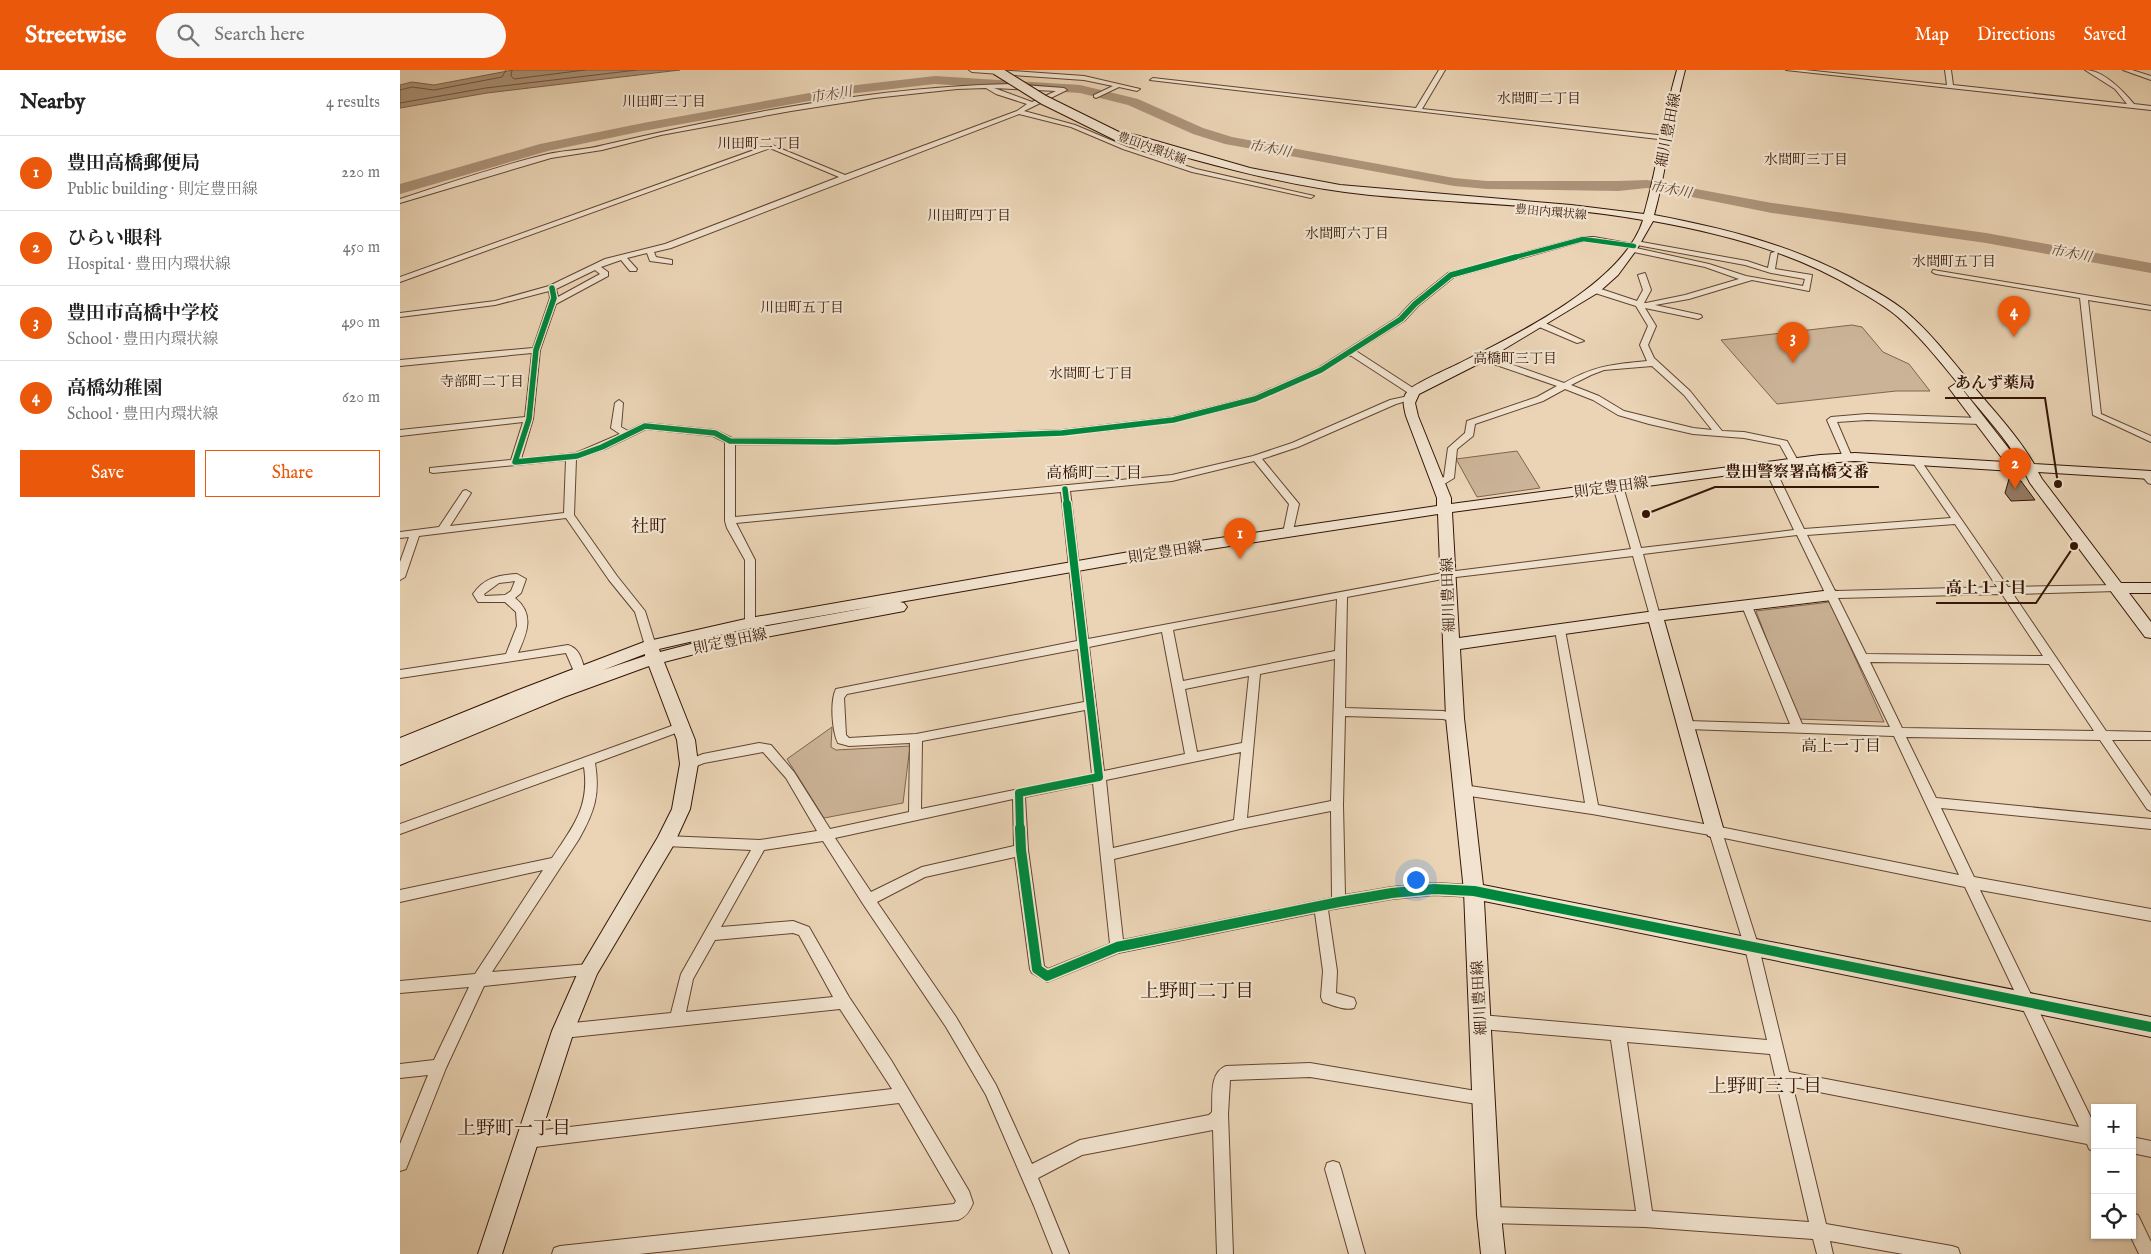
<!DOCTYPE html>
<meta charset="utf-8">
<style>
:root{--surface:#fff;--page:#f6f6f6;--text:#222;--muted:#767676;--line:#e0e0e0;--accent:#ea580c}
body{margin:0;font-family:"IM FELL English","Noto Serif JP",serif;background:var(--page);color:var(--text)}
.controls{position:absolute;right:15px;bottom:15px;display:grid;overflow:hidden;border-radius:0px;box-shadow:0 1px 4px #0004}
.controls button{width:45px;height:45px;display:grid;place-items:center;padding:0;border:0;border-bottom:1px solid var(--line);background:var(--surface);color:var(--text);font:25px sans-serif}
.you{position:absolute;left:1015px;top:809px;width:18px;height:18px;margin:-12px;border:4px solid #fff;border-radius:50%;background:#1a73e8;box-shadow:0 0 0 8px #1a73e833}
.badge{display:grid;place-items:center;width:32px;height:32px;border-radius:50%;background:var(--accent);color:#fff;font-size:16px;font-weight:700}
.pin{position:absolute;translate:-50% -41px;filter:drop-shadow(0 1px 2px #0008)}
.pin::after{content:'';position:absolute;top:26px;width:18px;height:15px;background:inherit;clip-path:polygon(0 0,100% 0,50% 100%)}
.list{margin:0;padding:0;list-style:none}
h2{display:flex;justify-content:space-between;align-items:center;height:65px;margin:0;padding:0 20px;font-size:21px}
h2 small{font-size:16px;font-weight:400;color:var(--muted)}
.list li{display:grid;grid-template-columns:32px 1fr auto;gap:15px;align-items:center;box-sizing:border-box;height:75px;padding:0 20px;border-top:1px solid var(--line)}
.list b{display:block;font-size:19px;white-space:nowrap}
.list p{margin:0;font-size:16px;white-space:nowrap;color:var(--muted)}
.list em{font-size:16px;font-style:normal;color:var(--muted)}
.actions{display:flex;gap:10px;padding:15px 20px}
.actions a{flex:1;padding:11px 0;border:1px solid var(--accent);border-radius:0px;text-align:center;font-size:18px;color:var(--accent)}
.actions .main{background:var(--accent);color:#fff}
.icon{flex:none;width:28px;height:28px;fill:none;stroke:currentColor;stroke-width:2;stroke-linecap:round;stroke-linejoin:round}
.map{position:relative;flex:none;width:1751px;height:1184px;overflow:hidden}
header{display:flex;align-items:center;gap:30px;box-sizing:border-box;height:70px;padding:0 25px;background:var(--accent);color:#fff}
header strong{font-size:24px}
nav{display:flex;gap:28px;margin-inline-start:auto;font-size:18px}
.search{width:350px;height:45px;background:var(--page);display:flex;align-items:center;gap:12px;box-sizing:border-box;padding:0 18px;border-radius:28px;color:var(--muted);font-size:19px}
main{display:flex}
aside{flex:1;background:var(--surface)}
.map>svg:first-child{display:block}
</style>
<header>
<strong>Streetwise</strong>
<div class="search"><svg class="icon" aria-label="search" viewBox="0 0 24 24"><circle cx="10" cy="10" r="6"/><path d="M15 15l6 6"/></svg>Search here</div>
<nav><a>Map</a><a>Directions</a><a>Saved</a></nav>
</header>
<main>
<aside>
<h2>Nearby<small>4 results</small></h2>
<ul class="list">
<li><span class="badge">1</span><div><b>豊田高橋郵便局</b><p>Public building · 則定豊田線</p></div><em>220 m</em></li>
<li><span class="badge">2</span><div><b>ひらい眼科</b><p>Hospital · 豊田内環状線</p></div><em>450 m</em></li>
<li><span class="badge">3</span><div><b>豊田市高橋中学校</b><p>School · 豊田内環状線</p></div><em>490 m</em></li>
<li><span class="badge">4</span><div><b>高橋幼稚園</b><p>School · 豊田内環状線</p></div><em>620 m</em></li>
</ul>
<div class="actions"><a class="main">Save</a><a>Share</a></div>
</aside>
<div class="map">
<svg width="1751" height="1184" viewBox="0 0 1751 1184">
<rect width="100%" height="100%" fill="#ead4b5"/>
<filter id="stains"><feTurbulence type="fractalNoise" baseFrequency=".004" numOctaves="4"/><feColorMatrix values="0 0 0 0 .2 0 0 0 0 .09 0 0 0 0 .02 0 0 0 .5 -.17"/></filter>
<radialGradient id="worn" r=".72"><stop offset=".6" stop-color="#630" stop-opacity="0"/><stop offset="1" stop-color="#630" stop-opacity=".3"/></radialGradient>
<!-- green -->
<g fill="#cbb397" stroke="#80644e">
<path d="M1452,255L1462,257L1483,282L1509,294L1530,321H1496L1377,334L1321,270Z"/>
<path d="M1117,381L1140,418L1077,427L1056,389Z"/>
<path d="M1430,532L1484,652L1397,649L1356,541Z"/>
<path d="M432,657L431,677L436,680L510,676L503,733L424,748L387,689Z"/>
</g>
<!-- water -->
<path fill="#ac9379" stroke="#7c604a" d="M113,0H280L87,23L0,38V15L12,12L34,15Z"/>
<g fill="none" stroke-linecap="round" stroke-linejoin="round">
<!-- shore -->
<g stroke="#70543e" stroke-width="1">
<path d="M112,0L111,6L114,9L185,0"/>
<path d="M0,20L12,17L34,20L102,7L106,0"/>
<path d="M0,33L86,18L237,0"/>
</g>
<!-- river -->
<path fill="#ac9379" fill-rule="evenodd" d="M535,6L680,15L738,29L803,58L832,67L1054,108L1087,111H1218L1247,110L1372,133L1586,163L1751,193V203L1586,173L1372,143L1247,118L1218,121L1087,119L1054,116L825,74L793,64L728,35L680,23L535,14L448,24L243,61L148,81L0,124V114L140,74L243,53L448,16Z"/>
</g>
<!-- building -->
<path fill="#937860" stroke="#341404" d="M1609,409L1621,411L1635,430L1611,431L1605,423Z"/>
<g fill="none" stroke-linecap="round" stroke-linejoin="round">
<defs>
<g id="street">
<path d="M569,0H596L684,6L740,19L737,21L719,17L696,28L694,27V25L713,16L684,10L572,2Z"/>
<path d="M1039,0H1045L1022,39L1267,66L1270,68L1267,70L750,10L753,8L1016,38Z"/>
<path d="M1386,0H1405L1547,15L1545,0H1551L1553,15L1727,34L1715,19L1685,0C1704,0 1723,21 1734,34L1751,36V40Z"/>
<path d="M1723,0H1732L1751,6V10Z"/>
<path d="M611,14L664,18L667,20L624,41L675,55L727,77L796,99L914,126L911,128L792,102L723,79L671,57L619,44L271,178L254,182L256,187L272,190V194L250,191L247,183L227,188L237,199L236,201H230L221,190L201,197L208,202V206L156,234L140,280L133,349L121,389L176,383L220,364L211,358L215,333L219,330L223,333L221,357L228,361L245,353L315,360L332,368L436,369L662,360L773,347L852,327L918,298L998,247L1012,232L1048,203L1183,167H1194L1233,174L1236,171L1347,191L1368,198L1371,183L1378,181L1375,199L1412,205L1409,221L1352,210L1289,229L1255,235L1301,245L1302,247L1298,249L1245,238L1256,256L1248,275L1254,288L1290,321L1322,361L1344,362L1387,371L1398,391L1396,393H1390L1380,375L1344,368L1293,364L1249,354L1218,345L1193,330L1165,319L1143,331L1075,354L1073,366L1057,379L1054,408L1041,416H1035V412L1044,407L1048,378L1065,363L1067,351L1137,327L1157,316L1079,289V285H1085L1164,313C1196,295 1211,295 1247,291L1240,275L1248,256L1236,236L1192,222V218H1198L1237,231L1243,220L1238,205L1245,203L1251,220L1244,233H1246L1285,225L1339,209L1305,197L1229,181L1230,177L1194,171H1183L1054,207L1018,236L1004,251L956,281L1016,320V324H1010L950,285C836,358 700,364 568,369C490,373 413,375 335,374V447L772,405L853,386L892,373L990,330L1013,325V329L996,334L898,377L862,389L899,434L892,465L888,466L883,463L889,434L854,391L772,411L670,421L688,569L1048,502L1231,479L1213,416L1218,413L1223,416L1241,478L1394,460L1363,395L1368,392L1373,395L1404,459L1551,448L1511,390L1513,388H1519L1608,517L1716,515L1721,518L1716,521L1613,524L1706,661L1751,662V670H1712L1751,726V741L1747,739L1700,670L1506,667L1536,728L1751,749V759L1541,738L1574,807L1751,839V851L1580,820L1695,1056V1082L1689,1079L1687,1074L1393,1017L1426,1154L1552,1176L1558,1178L1560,1184H1503L1430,1171L1433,1184H1417L1413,1169L1245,1157L1089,1153L1083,1151L1081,1145L1083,1139L1089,1137L1236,1141L1211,970L1081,959L1076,957L1074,952L1076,947L1081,945L1367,970L1345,878L1310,765L1192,744L1063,725L1059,723L1057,720L1059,717L1063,715L1185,733L1155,560L1156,557H1164L1165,560L1198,735L1315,756L1559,805L1494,666L1287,659L1283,658L1281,655L1283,652L1287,651L1390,654L1342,536L1347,532L1352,536L1402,654L1490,657L1397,465L1243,484L1260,546L1255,550L1250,546L1233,486L1048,508L947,527L945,638L1043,641L1059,645L1061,648L1059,651L1055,652L1043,649L945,646L943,735L945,825L992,817L1034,813L1074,815L1079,817L1081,821L1079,825L1074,827L1034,825L992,829L928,840L937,901L936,923L954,928L956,933L954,938C945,941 932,935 923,932L921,927L923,901L915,843L718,883L647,912L632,903L630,899L615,787L525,807L477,832L556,947L596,1015L632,1094L680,1070L809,1045L812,1042C813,1026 809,1003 826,996L910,993L1088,1023L1091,1028L1088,1033L1083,1035L910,1007L830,1010L828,1044L833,1184H817L813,1060L682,1085L638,1108L669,1184H653L634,1136L586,1025L546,957L463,834L423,771L364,780L321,857L393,851L409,857L449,927L491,990L569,1121L573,1133C570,1141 566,1147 558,1150L239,1184H152L154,1178L160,1176L554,1134L556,1131L499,1033L127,1078L121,1075L119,1070L121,1065L127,1062L492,1019L440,939L163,968L158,966L156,961L158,956L163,954L271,943L281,904L351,780L266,776L261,775L260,771L261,767L266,766L360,770L417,761L386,708L363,682L304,693L289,699L285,697L283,694L285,691L303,684L359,673L371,675L394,702L430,759L509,742L510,673L449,676L438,673C432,661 430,631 436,619L677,571L661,422L336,453L355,490V553L350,557L345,553V490L327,458L325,451V372L313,366L246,359L205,379L176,389L174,445L217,506L245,541L256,576L254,579H246L235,542L209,510L166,448L19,466L5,507L0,510V492L9,467L0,468V462L39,457L63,421L66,420L71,423L50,456L164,443L166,390L33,403L30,402V398L111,390L123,352L0,366V360L125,347L132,283L0,296V290L133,278L150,228L149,221L95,235L0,247V243L95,231L149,216L205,189L265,174L439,107L370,78L0,212V207L368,75H372L445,105L617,41L627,34L596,24L586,18L557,19L474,28L391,41L261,65L202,80L151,88L0,133V129C49,113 98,96 148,84C167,80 186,80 204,75C337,44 474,17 611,14ZM594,18L656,21L632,32ZM1237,175L1345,195L1371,203L1405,209L1403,216L1346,206L1309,194L1236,178ZM195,200L200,204L158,227L156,219ZM1252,296L1284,325L1312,360L1293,358L1224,341L1199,326L1171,315L1191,305L1204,300ZM1555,454L1597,517L1435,521L1407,465ZM1602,524L1643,586L1466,584L1438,528ZM937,529L935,581L783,611L773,560ZM762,562L785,684L704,701L689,577ZM678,579L684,632L516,664L449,668L446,665L444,628L447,624ZM935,589L931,731L847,748L860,604ZM1470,592L1649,594L1694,661L1502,658ZM849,606L842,673L797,682L785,619ZM685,640L692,704L521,739L522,671ZM841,682L834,750L713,778L706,710ZM693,713L710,874L648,899L644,896L628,780L625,727ZM613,729L614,776L522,797L471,822L435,768ZM931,741L932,828L723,870L714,789L840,759ZM1324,768L1565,817L1679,1057L1389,1002L1359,878ZM393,863L399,865L433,927L286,942L293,909L315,870ZM1227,972L1370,984L1409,1152L1252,1141Z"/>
<path d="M1533,200L1751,236V240L1688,230L1701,344L1751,366V372L1693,345L1680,228L1536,204L1532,202Z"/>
<path d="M1137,252H1143L1184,271L1177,273L1137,256Z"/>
<path d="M1467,344L1580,348L1584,351L1580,354L1467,350L1437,352L1452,387L1450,389H1444L1427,350L1431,347Z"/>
<path d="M1746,402L1751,405V414L1748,413L1741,405Z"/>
<path d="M117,504L126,509L121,523L115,528C135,544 127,563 118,583L168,575C181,579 182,592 186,603L184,606H176L166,583L0,608V600L106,584L117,556L116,542L105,532H78L73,524C84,508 98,505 117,504ZM115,511L111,521L105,525L85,526L84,524L99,513Z"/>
<path d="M280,653L284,654L286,657L284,660L195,693C200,724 195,741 179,769L92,902L189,894L194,896L196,900L194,904L84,916L46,998L6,1099L0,1101V1074L28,1005L0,1008V994L34,990L69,917L0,923V911L75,904L143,800L0,832V820L152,788C173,757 190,736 184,697L0,764V754Z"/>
<path d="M1732,1067L1751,1071V1087L1732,1083Z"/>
<path d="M933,1091L939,1093L941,1099L965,1184H949L925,1099L927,1093Z"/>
<path d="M1732,1143L1738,1145L1751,1172V1184H1739L1730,1165H1732Z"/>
</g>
<path id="secondary" d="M1277,0H1285C1272,48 1267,97 1254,145C1328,159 1400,177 1466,216C1479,223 1492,231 1504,240C1530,262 1551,289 1573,316C1594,341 1617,365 1634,394L1751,401V409L1638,402L1642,409L1721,513H1751V523H1729L1751,552V568L1745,567L1630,413L1624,401L1619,403L1613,401L1455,391L1420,393L1052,442L1059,568L1255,541L1432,520L1437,521L1440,525L1437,529L1432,530L1264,550L1324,761L1322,766L1315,768L1308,766L1306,761L1249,552L1060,579L1064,648L1083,815L1751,947V967L1084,831L1101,1145L1105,1184H1081L1077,1145L1064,821L1046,648L1038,444L752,488L500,532L504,533L507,537L504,541L345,571L264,592L295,670L298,694L290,739L273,776L197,904L174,961L102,1184H78L152,961L179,900L258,767L272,739L280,694L277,670L249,596L164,627L0,695V668L116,621L244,572L350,548L752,478L1037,436V428L1006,346C1004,337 1001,328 1008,321C1013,314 1048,299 1058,294C1114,266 1224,213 1243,150C1153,134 1061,134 970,125C910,119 850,105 792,89C778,85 737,75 727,67L732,64L850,98L940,115L1171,135L1244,144C1258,96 1263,47 1277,0ZM1253,151C1324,164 1394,182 1457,220C1471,228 1485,236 1498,247C1524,270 1544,297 1566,323C1585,346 1605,367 1620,393L1559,315L1555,314L1549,318L1605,392L1455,383L1420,385L1051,434V428L1018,346L1015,333L1019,324L1086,290L1199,222L1218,205L1237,179ZM477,536L345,560L260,582L259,579L350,558ZM245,584V586L203,600Z"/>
</defs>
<!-- street casing -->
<use href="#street" stroke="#624430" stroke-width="2"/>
<!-- secondary casing -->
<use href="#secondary" stroke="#341404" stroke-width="2"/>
<!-- street -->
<use href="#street" fill="#f1e3cf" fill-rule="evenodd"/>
<!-- secondary -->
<use href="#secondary" fill="#f1e3cf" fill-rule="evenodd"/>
<defs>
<path id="secondary-bridge" d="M596,0L644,30L725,70"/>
</defs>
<!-- secondary-bridge casing -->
<use href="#secondary-bridge" stroke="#341404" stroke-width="11" stroke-linecap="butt"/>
<!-- secondary-bridge -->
<use href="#secondary-bridge" stroke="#f1e3cf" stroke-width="9"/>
<defs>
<path id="cycleway-far3" d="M1112,188L1183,169L1234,176"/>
<g id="cycleway-far2">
<path d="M152,218L154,228L136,280L129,349L115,392L177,386L202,377L245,356L315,363L330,371L436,372L662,363L773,350L855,329L921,300L1001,249L1015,234L1051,205L1116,187"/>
<path d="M665,419L667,435"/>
</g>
<path id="cycleway-far1" d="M620,759L619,723L699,707L667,434"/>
<path id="cycleway" d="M620,758L621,780L637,899L647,906L717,877L939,832L992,823L1034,819L1074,821L1751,957"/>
</defs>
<!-- cycleway-far3 casing -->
<use href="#cycleway-far3" stroke="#f1e3cf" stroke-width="6"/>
<!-- cycleway-far2 casing -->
<use href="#cycleway-far2" stroke="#f1e3cf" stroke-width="8"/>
<!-- cycleway-far1 casing -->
<use href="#cycleway-far1" stroke="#f1e3cf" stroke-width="11"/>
<!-- cycleway casing -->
<use href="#cycleway" stroke="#f1e3cf" stroke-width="13"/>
<!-- cycleway-far3 -->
<use href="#cycleway-far3" stroke="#00873e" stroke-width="4.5"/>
<!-- cycleway-far2 -->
<use href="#cycleway-far2" stroke="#00873e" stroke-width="5.5"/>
<!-- cycleway-far1 -->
<use href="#cycleway-far1" stroke="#00873e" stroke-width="8"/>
<!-- cycleway -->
<use href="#cycleway" stroke="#00873e" stroke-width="10"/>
</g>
<g text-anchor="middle" stroke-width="4.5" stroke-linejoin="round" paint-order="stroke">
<!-- far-street labels -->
<g font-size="12" fill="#341404" stroke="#f1e3cf">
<text transform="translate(752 78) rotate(20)" y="4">豊田内環状線</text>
<text transform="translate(1151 142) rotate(5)" y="4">豊田内環状線</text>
</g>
<!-- far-water labels -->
<g font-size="14" font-style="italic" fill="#644733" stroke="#f1e3cf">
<text transform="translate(431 24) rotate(-9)" y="5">市木川</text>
<text transform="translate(870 78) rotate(10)" y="5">市木川</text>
<text transform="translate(1271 119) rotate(10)" y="5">市木川</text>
<text transform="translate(1671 183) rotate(10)" y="5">市木川</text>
</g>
<!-- far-neighbourhood labels -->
<g font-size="14" fill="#341404" stroke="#f1e3cf">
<text x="1139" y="33">水間町二丁目</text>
<text x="264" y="36">川田町三丁目</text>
<text x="359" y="78">川田町二丁目</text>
<text x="1406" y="94">水間町三丁目</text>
<text x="569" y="150">川田町四丁目</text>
<text x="947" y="168">水間町六丁目</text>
<text x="1554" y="196">水間町五丁目</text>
<text x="402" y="242">川田町五丁目</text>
<text x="1115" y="293">高橋町三丁目</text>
<text x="691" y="308">水間町七丁目</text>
<text x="82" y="316">寺部町二丁目</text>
</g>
<!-- street labels -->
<g font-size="15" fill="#341404" stroke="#f1e3cf">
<text transform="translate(1268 60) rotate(-79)" y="5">細川豊田線</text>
<text transform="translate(1211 417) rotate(-8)" y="5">則定豊田線</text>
<text transform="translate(765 482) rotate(-9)" y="5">則定豊田線</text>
<text transform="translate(1048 525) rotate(-92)" y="5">細川豊田線</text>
<text transform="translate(330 571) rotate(-12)" y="5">則定豊田線</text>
<text transform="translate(1079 928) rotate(-93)" y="5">細川豊田線</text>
</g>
<!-- neighbourhood labels -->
<g font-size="16" fill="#341404" stroke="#f1e3cf">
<text x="694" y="408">高橋町二丁目</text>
<text x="1441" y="681">高上一丁目</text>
</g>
<!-- quarter labels -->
<g font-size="18" fill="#341404" stroke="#f1e3cf">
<text x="249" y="462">社町</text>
</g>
<!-- near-neighbourhood labels -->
<g font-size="19" fill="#341404" stroke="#f1e3cf">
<text x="797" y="927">上野町二丁目</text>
<text x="1365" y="1022">上野町三丁目</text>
<text x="114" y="1064">上野町一丁目</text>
</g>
</g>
<!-- callouts -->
<path fill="none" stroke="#341404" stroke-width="2" d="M1658 414L1645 328H1545M1246 444L1315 417H1479M1674 476L1636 533H1536"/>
<g fill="#341404" stroke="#f1e3cf" stroke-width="2">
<circle cx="1658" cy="414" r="5"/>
<circle cx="1246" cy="444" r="5"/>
<circle cx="1674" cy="476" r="5"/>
</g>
<g font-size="16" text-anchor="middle" font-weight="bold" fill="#341404" stroke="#f1e3cf" stroke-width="4.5" stroke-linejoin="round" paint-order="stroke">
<text x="1595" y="318">あんず薬局</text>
<text x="1397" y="407">豊田警察署高橋交番</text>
<text x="1586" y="523">高上１丁目</text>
</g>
<rect width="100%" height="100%" filter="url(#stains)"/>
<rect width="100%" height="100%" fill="url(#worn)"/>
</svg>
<div class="controls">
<button>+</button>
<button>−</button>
<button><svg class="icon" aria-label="locate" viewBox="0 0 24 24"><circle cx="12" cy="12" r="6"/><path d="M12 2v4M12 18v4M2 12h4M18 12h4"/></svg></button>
</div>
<div class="you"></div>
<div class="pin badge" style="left:840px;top:489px">1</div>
<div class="pin badge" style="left:1615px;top:419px">2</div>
<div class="pin badge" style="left:1393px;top:293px">3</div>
<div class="pin badge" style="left:1614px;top:267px">4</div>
</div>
</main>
